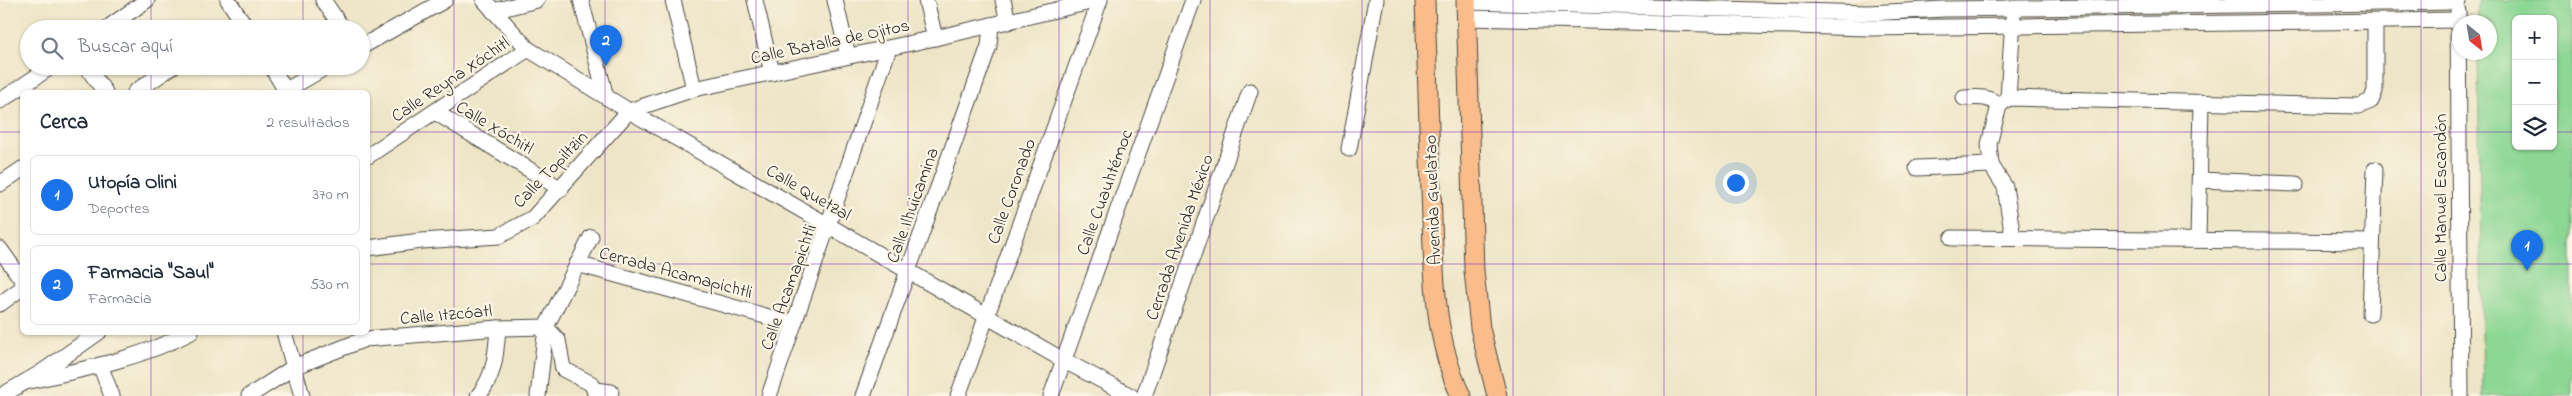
<!DOCTYPE html>
<html lang="es">
<meta charset="utf-8">
<style>
:root{--surface:#fff;--page:#f6f6f7;--text:#1f2937;--muted:#747a83;--line:#e0e1e3;--accent:#1a73e8}
body{margin:0;font-family:"Indie Flower",sans-serif;background:var(--page);color:var(--text)}
.controls{position:absolute;right:15px;top:15px;display:grid;overflow:hidden;border-radius:8px;box-shadow:0 1px 4px #0004}
.controls button{width:45px;height:45px;display:grid;place-items:center;padding:0;border:0;border-bottom:1px solid var(--line);background:var(--surface);color:var(--text);font:25px sans-serif}
.compass{position:absolute;left:2452px;top:15px;width:45px;height:45px;border-radius:50%;background:var(--surface);box-shadow:0 1px 4px #0004;rotate:150deg}
.you{position:absolute;left:1735px;top:182px;width:18px;height:18px;margin:-12px;border:4px solid #fff;border-radius:50%;background:#1a73e8;box-shadow:0 0 0 8px #1a73e833}
.badge{display:grid;place-items:center;width:32px;height:32px;border-radius:50%;background:var(--accent);color:#fff;font-size:16px;font-weight:700}
.pin{position:absolute;translate:-50% -41px;filter:drop-shadow(0 1px 2px #0008)}
.pin::after{content:'';position:absolute;top:26px;width:18px;height:15px;background:inherit;clip-path:polygon(0 0,100% 0,50% 100%)}
.list{margin:0;padding:0;list-style:none}
h2{display:flex;justify-content:space-between;align-items:center;height:65px;margin:0;padding:0 20px;font-size:21px}
h2 small{font-size:16px;font-weight:400;color:var(--muted)}
.list li{display:grid;grid-template-columns:32px 1fr auto;gap:15px;align-items:center;box-sizing:border-box;height:80px;margin:0 10px 10px;padding:0 10px;border:1px solid var(--line);border-radius:8px}
.list b{display:block;font-size:19px;white-space:nowrap}
.list p{margin:0;font-size:16px;white-space:nowrap;color:var(--muted)}
.list em{font-size:16px;font-style:normal;color:var(--muted)}
.icon{flex:none;width:28px;height:28px;fill:none;stroke:currentColor;stroke-width:2;stroke-linecap:round;stroke-linejoin:round}
.map{position:relative;flex:none;width:2572px;height:396px;overflow:hidden}
.search{position:absolute;background:var(--surface);box-shadow:0 1px 4px #0004;left:20px;top:20px;width:350px;height:55px;display:flex;align-items:center;gap:12px;box-sizing:border-box;padding:0 18px;border-radius:28px;color:var(--muted);font-size:19px}
.panel{position:absolute;background:var(--surface);box-shadow:0 1px 4px #0004;left:20px;top:90px;width:350px;height:245px;border-radius:8px}
.map>svg:first-child{display:block}
</style>
<div class="map">
<svg width="2572" height="396" viewBox="0 0 2572 396">
<rect width="100%" height="100%" fill="#fcf5e5"/>
<filter id="ink" filterUnits="userSpaceOnUse"><feTurbulence type="fractalNoise" baseFrequency=".02" numOctaves="2"/><feDisplacementMap in="SourceGraphic" scale="10" xChannelSelector="R" yChannelSelector="G"/><feConvolveMatrix kernelMatrix="1 2 1 2 8 2 1 2 1" color-interpolation-filters="sRGB"/></filter>
<filter id="wash" filterUnits="userSpaceOnUse"><feTurbulence type="fractalNoise" baseFrequency=".0096" numOctaves="4" result="noise"/><feDisplacementMap in="SourceGraphic" scale="20" xChannelSelector="R" yChannelSelector="G"/><feGaussianBlur stdDeviation="1.12" result="paint"/><feColorMatrix in="noise" values="0 0 0 0 0 0 0 0 0 0 0 0 0 0 0 0 0 1.4 0 .05"/><feComposite in="paint" operator="in"/></filter>
<g filter="url(#wash)">
<rect width="100%" height="100%" fill="#ede5c6"/>
<!-- pitch -->
<path fill="#8cd794" stroke="#5c8160" fill-rule="evenodd" d="M2478,0H2572V396H2483L2478,53L2490,52V22H2478ZM2516,19H2553V146H2516Z"/>
</g>
<g filter="url(#ink)">
<g fill="none" stroke-linecap="round" stroke-linejoin="round">
<defs>
<g id="minor">
<path d="M228,0L247,29"/>
<path d="M323,0L343,29"/>
<path d="M484,0L528,49L629,111L1063,360L1131,396"/>
<path d="M581,0L606,97"/>
<path d="M673,0L694,89"/>
<path d="M755,0L772,73"/>
<path d="M835,0L848,56"/>
<path d="M926,0L935,38"/>
<path d="M1003,0L1008,22"/>
<path d="M1466,2L1868,13L1945,9L2458,2"/>
<path d="M493,11L537,0"/>
<path d="M2458,11L2461,396"/>
<path d="M1467,18L1869,28L2458,20"/>
<path d="M106,29L147,0"/>
<path d="M227,29L241,19"/>
<path d="M361,47L445,0"/>
<path d="M86,66L105,92"/>
<path d="M271,66L286,91"/>
<path d="M135,92L173,66"/>
<path d="M283,92L328,66"/>
<path d="M1964,98C1978,97 1989,96 1999,106L2008,98L2359,106L2371,101L2375,91V23"/>
<path d="M2008,98L2013,18"/>
<path d="M0,101L52,66"/>
<path d="M435,112L561,189"/>
<path d="M1349,149L1376,0"/>
<path d="M368,156L528,49"/>
<path d="M1991,165L1989,144L1999,106"/>
<path d="M1917,168L1991,165L2005,187L2013,238"/>
<path d="M2200,180L2296,184"/>
<path d="M0,184L22,169"/>
<path d="M1952,238L2372,242"/>
<path d="M2198,240L2201,102"/>
<path d="M368,248L421,241L499,236L533,218L629,111L694,89L935,38L1099,0"/>
<path d="M0,249L22,280"/>
<path d="M577,264L794,324"/>
<path d="M0,304L22,288"/>
<path d="M2370,314L2375,169"/>
<path d="M546,327L558,340L563,369L592,384L596,396"/>
<path d="M284,332L302,396"/>
<path d="M100,365L112,396"/>
<path d="M25,382C81,370 140,359 191,332"/>
<path d="M596,390L611,392"/>
<path d="M1,396L42,372L99,332"/>
<path d="M249,396L294,367L365,339L498,328L546,327"/>
<path d="M478,396C495,376 496,354 498,328"/>
<path d="M538,396L546,327L591,237"/>
<path d="M769,396L889,48"/>
<path d="M863,396L989,46L991,25"/>
<path d="M958,396L1100,0"/>
<path d="M1051,396L1193,0"/>
<path d="M1144,396L1250,91"/>
</g>
<g id="major">
<path d="M1425,0C1427,63 1429,127 1431,190C1434,259 1431,333 1461,396"/>
<path d="M1466,0L1474,271L1480,328L1497,396"/>
</g>
</defs>
<!-- minor casing -->
<use href="#minor" stroke="#484742" stroke-width="17"/>
<!-- major casing -->
<use href="#major" stroke="#484742" stroke-width="21"/>
<!-- minor -->
<use href="#minor" stroke="#fff" stroke-width="15"/>
<!-- major -->
<use href="#major" stroke="#f9bc8a" stroke-width="19"/>
</g>
</g>
<!-- grid -->
<path fill="none" stroke="#7b2cbf" stroke-width="1" stroke-opacity="0.55" d="M151,0V29M303,0V29M454,0V396M605,0V396M756,0V396M908,0V396M1059,0V396M1210,0V396M1362,0V396M1513,0V396M1664,0V396M1816,0V396M1967,0V396M2118,0V396M2269,0V396M2421,0V396M151,66V92M303,66V92M0,132H22M368,132H2516M2553,132H2572M0,264H22M368,264H2572M151,332V396M303,332V396"/>
<g text-anchor="middle" stroke-width="4.5" stroke-linejoin="round" paint-order="stroke">
<!-- street labels -->
<g font-size="18" fill="#2b2b2b" stroke="#fcf5e5">
<text transform="translate(830 41) rotate(-12)" y="6">Calle Batalla de Ojitos</text>
<text transform="translate(450 79) rotate(-34)" y="6">Calle Reyna Xóchitl</text>
<text transform="translate(495 127) rotate(31)" y="6">Calle Xóchitl</text>
<text transform="translate(550 169) rotate(-46)" y="6">Calle Topiltzin</text>
<text transform="translate(1011 191) rotate(-70)" y="6">Calle Coronado</text>
<text transform="translate(809 192) rotate(30)" y="6">Calle Quetzal</text>
<text transform="translate(1104 192) rotate(-70)" y="6">Calle Cuauhtémoc</text>
<text transform="translate(2440 198) rotate(-90)" y="6">Calle Manuel Escandón</text>
<text transform="translate(1432 200) rotate(-92)" y="6">Avenida Guelatao</text>
<text transform="translate(912 205) rotate(-70)" y="6">Calle Ilhuicamina</text>
<text transform="translate(1179 237) rotate(-71)" y="6">Cerrada Avenida México</text>
<text transform="translate(676 272) rotate(15)" y="6">Cerrada Acamapichtli</text>
<text transform="translate(788 287) rotate(-70)" y="6">Calle Acamapichtli</text>
<text transform="translate(446 314) rotate(-5)" y="6">Calle Itzcóatl</text>
</g>
</g>
</svg>
<div class="controls">
<button>+</button>
<button>−</button>
<button><svg class="icon" aria-label="layers" viewBox="0 0 24 24"><path d="M12 4l9 5-9 5-9-5zM3 14l9 5 9-5"/></svg></button>
</div>
<svg class="compass" viewBox="-18 -18 36 36"><path d="M0-13l5 13h-10z" fill="#e53935"/><path d="M0 13l5-13h-10z" fill="#747a83"/></svg>
<div class="you"></div>
<div class="pin badge" style="left:2527px;top:271px">1</div>
<div class="pin badge" style="left:606px;top:66px">2</div>
<div class="search"><svg class="icon" aria-label="search" viewBox="0 0 24 24"><circle cx="10" cy="10" r="6"/><path d="M15 15l6 6"/></svg>Buscar aquí</div>
<section class="panel">
<h2>Cerca<small>2 resultados</small></h2>
<ul class="list">
<li><span class="badge">1</span><div><b>Utopía Olini</b><p>Deportes</p></div><em>370 m</em></li>
<li><span class="badge">2</span><div><b>Farmacia &quot;Saul&quot;</b><p>Farmacia</p></div><em>530 m</em></li>
</ul>
</section>
</div>
